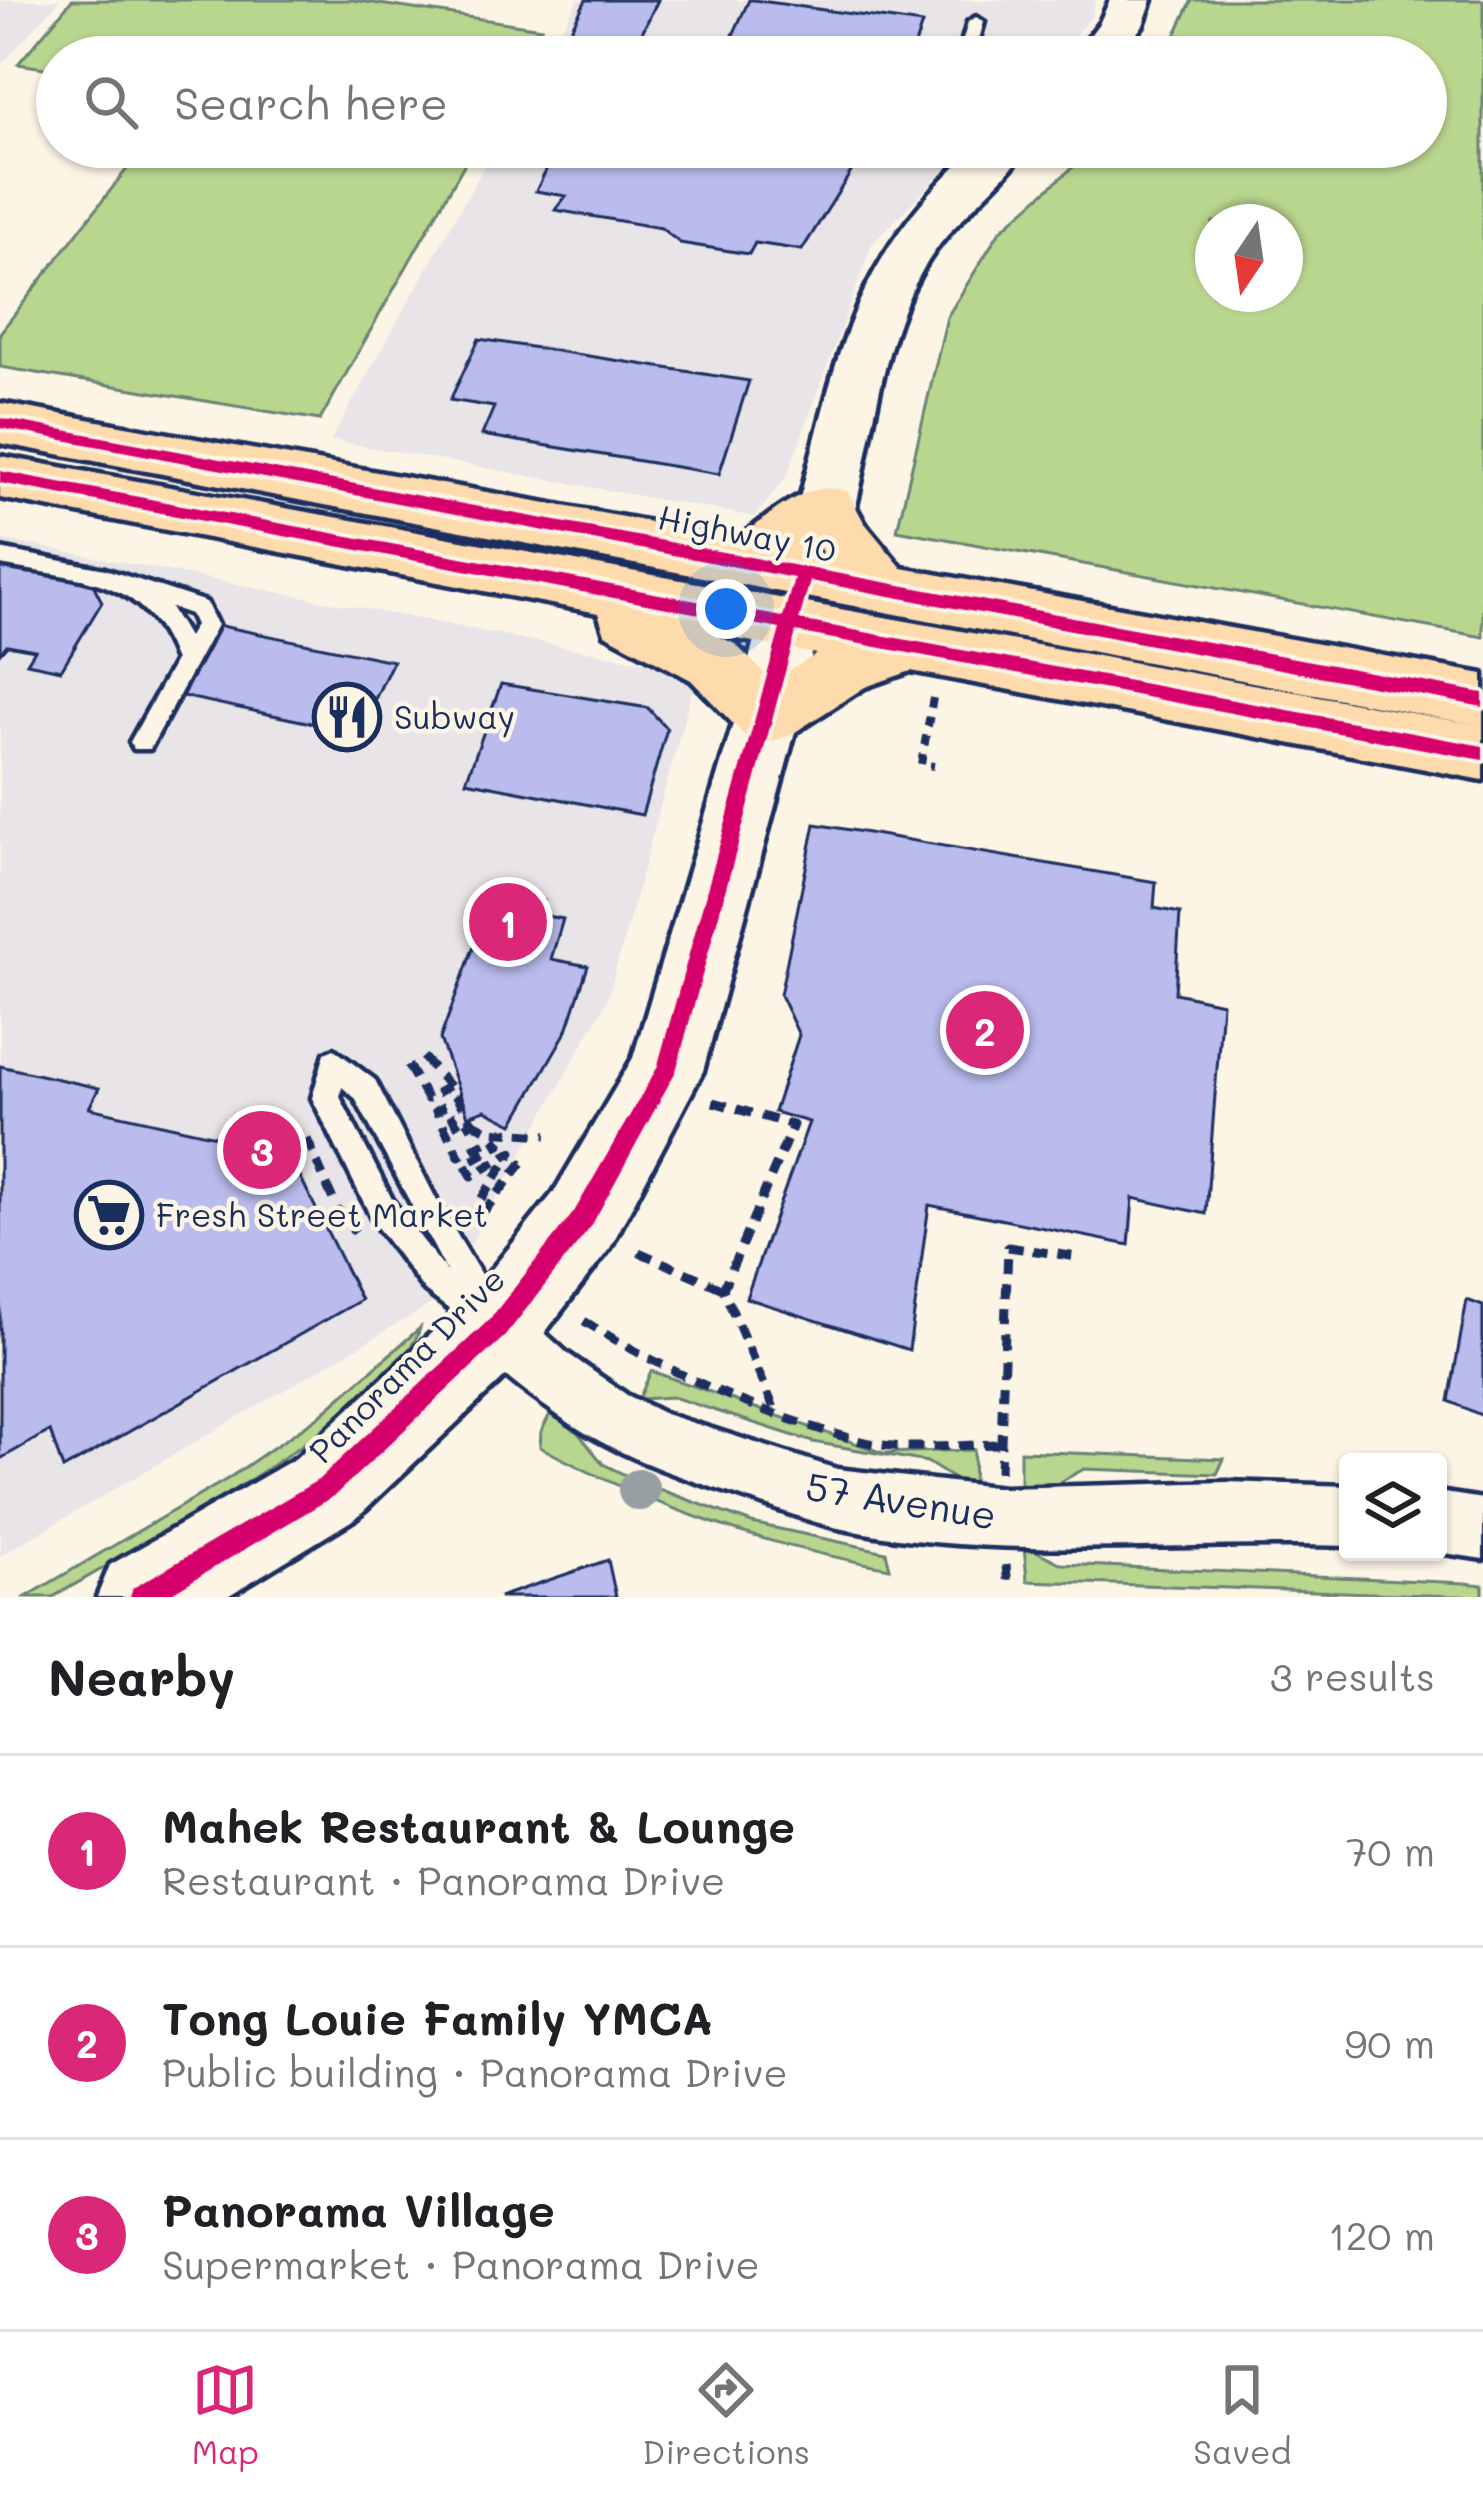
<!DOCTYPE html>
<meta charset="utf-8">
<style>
:root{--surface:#fff;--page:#f2f2f2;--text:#202124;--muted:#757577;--line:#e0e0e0;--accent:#db2777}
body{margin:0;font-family:Mali,sans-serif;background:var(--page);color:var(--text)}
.controls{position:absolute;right:36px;bottom:36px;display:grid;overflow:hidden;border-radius:12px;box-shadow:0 3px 9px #0004}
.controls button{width:108px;height:108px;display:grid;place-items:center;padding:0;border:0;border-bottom:3px solid var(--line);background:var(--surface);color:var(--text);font:60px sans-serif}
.compass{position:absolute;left:1195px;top:204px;width:108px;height:108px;border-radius:50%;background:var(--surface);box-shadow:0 3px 9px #0004;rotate:193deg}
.you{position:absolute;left:726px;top:609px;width:42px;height:42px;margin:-30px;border:9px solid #fff;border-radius:50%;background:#1a73e8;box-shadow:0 0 0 18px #1a73e833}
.badge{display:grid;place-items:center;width:78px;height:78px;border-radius:50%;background:var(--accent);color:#fff;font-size:39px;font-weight:700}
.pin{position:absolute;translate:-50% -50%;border:6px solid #fff;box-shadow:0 3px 12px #0006}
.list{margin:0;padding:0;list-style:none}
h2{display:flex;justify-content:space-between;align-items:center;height:156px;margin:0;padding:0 48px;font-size:51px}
h2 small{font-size:39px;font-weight:400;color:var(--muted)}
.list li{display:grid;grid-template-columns:78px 1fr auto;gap:36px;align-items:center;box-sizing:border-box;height:192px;padding:0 48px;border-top:3px solid var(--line)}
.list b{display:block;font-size:45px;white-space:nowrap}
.list p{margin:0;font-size:39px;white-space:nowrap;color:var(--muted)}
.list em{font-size:39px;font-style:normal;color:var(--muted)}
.icon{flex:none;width:66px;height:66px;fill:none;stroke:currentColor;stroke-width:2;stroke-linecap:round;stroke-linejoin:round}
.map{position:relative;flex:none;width:1483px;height:1597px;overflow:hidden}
.search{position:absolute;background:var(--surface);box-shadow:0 3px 9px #0004;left:36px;right:36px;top:36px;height:132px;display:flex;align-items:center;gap:30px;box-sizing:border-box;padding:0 42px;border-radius:66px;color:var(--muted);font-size:45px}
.sheet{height:732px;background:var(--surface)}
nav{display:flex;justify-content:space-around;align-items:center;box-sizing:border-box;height:168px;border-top:3px solid var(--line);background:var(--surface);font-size:33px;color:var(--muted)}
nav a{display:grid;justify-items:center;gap:6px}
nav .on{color:var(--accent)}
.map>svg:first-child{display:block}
</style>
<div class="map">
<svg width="1483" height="1597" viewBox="0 0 1483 1597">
<rect width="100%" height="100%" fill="#fcf5e5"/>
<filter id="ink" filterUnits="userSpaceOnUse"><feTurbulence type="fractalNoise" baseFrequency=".00833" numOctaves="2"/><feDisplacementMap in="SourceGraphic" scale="24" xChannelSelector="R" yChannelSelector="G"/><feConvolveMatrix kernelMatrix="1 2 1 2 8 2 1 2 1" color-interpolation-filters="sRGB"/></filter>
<g filter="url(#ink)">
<!-- built -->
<g fill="#e8e4e7">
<path d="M0,0H60L0,66Z"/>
<path d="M578,0H1096L1091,18L1053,57H546Z"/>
<path d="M495,147H966L872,244L787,476L755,517L331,440Z"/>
<path d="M0,539L697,672L607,1001L440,1299L0,1556Z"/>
</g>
<!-- green -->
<g fill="#b9d68e" stroke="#6a8276" stroke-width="3" fill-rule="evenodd">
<path d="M72,0H353L541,28L524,57H57V70L18,64Z"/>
<path d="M1192,0H1483V637L897,530L947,317L1000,231L1096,147H1426V57H1165ZM1213,222H1285V294H1213Z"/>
<path d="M144,147H474L320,420L0,367V333Z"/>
<path d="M420,1328C398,1407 130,1552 53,1597H26L229,1478L318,1417Z"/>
<path d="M651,1371L883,1453L974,1450L973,1484L959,1482L927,1462L813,1442L673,1397L639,1399Z"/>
<path d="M550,1414L576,1430L603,1464L642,1483L752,1523L886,1552L890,1568C764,1546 652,1507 540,1447L541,1432Z"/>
<path d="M1020,1451L1224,1459L1217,1474L1084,1469L1053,1486L1020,1485Z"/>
<path d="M1024,1545L1062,1564L1465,1583L1483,1585V1597L1027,1581Z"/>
</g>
<!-- building -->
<g fill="#b9bced" stroke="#1b2f5e" stroke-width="3">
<path d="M586,0H658L630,57H556Z"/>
<path d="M749,0H754L922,24L911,57H723Z"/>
<path d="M557,147H793L861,156L802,250L755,243L749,254L680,243L661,228L555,210L566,196L536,191Z"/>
<path d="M479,339L749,381L719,474L482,435L494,407L450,400Z"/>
<path d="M0,564L92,582L102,602L61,670L27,663L35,650L7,645L0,653Z"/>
<path d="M216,625L393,661L359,733L177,695Z"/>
<path d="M501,684L648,708L667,729L642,815L466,781Z"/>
<path d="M815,824L1156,882L1154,908L1180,913L1175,993L1222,1003L1206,1214L1133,1198L1129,1245L929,1205L909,1350L746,1298L809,1122L774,1112L799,1035L780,995Z"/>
<path d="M494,891L544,901L541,915L563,919L551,959L588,966L567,1030L513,1124L485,1110L468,1116L440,1039Z"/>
<path d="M0,1066L99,1088L89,1108L288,1152L361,1300L63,1469L50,1431L0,1459Z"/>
<path d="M1467,1300L1483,1306V1416L1449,1401Z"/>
<path d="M608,1560L616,1597H499Z"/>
</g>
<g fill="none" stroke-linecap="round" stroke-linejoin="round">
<defs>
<g id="lane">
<path d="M976,17L984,22L974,57H958L968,22Z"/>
<path d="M0,549L105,569L206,602L217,625L150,749H134L130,742L175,661C144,574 78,580 0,565ZM170,607L190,614L195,625L188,637Z"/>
<path d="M334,1049L375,1080L437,1201L507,1318L512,1328L507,1338L497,1343L487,1338L425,1291L374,1223L312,1098L325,1053ZM342,1087L355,1098L447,1272L394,1203L340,1097Z"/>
</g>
<g id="street">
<path d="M497,1300L517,1308L567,1353L627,1395L665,1414L837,1469L1003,1488L1227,1482L1348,1486V1546C1181,1540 1001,1562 838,1528C800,1519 762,1503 724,1491C665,1472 611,1452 559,1416C526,1392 485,1366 469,1328L477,1308Z"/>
<path d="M1438,1492L1483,1499V1559L1438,1552Z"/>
</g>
<g id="secondary">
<path d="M1110,0H1152L1143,25L1119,57H1074L1100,22Z"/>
<path d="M976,147H1028C1000,187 957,217 930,258C883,329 875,425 856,506L847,521L827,527L807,521L798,506C839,351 851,261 976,147Z"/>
<path d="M788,599L810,606L818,623L799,717L703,1071L610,1248L526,1357L356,1518L226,1597H97L110,1565L296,1458L468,1299L554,1192L633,1058L735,717L758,623L766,606Z"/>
</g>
<path id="highway" d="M0,403L738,538C772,515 805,478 847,491L864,522L902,568L1483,674V780L911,671L865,687L789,736L767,743L745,736L691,680L605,634L598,613L0,498V456L1477,725L0,443ZM817,543L823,554L807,551ZM716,635L817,654L772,681L735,644Z"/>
</defs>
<!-- lane casing -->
<use href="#lane" stroke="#1b2f5e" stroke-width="9"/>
<!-- street casing -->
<use href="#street" stroke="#1b2f5e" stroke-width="9"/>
<!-- secondary casing -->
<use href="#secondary" stroke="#1b2f5e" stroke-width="9"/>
<!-- highway casing -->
<use href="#highway" stroke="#1b2f5e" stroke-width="9"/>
<!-- path-far1 -->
<path stroke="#1b2f5e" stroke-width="8" stroke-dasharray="10 9" stroke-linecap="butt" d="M933,698L921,764L934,766"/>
<!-- path -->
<g stroke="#1b2f5e" stroke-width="9" stroke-dasharray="15 10" stroke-linecap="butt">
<path d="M423,1057L449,1086"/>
<path d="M408,1065L427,1099L449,1086L472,1122L461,1130L445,1106L436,1111L459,1156L494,1138L500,1144L465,1164L472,1176L512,1152L478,1204L486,1209L522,1163L529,1165"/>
<path d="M713,1102L793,1125L723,1289L774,1408"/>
<path d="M472,1122L489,1131L547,1135"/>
<path d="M307,1139L337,1209L355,1232"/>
<path d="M639,1252L723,1289"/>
<path d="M584,1321C666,1372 767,1417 861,1441C906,1452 954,1445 999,1444"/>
<path d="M1000,1472L1008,1247L1078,1257"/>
<path d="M1006,1565L1008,1587"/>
</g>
<!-- lane -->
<use href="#lane" fill="#fcf5e5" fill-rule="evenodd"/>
<!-- street -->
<use href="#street" fill="#fcf5e5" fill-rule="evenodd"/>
<!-- secondary -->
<use href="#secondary" fill="#fcf5e5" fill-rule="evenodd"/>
<!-- highway -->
<use href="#highway" fill="#fedbac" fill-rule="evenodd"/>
<defs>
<path id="cycleway" d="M0,418L1483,693V707L810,581L799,620L1483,746V760L796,632L676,1071L590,1228L505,1336L334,1496L165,1597H130L133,1588L318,1480L489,1320L574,1212L657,1068L780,629L0,483V471L783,617L794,578L0,428Z"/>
</defs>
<!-- cycleway casing -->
<use href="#cycleway" stroke="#fcf5e5" stroke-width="8"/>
<!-- cycleway -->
<use href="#cycleway" fill="#d6006c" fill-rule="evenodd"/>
</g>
<!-- trees -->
<circle fill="#969fa1" cx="639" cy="1490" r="21"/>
</g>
<!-- icons -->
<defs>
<symbol id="restaurant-ring" viewBox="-11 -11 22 22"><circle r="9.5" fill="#fcf5e5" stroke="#1b2f5e" stroke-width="1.5"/><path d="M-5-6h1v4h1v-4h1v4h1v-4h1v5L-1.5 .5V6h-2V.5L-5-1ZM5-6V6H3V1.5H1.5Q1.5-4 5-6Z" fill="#1b2f5e"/></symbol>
<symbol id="supermarket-ring" viewBox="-11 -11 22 22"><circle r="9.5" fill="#fcf5e5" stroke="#1b2f5e" stroke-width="1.5"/><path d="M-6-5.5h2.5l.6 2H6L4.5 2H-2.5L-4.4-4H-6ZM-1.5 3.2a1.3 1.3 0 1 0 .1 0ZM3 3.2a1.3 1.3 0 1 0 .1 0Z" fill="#1b2f5e"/></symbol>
</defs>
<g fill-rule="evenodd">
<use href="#restaurant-ring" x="309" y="679" width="76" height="76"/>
<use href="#supermarket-ring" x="71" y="1177" width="76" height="76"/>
</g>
<g text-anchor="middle" stroke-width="9" stroke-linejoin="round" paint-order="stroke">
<!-- street labels -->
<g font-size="33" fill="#1b2f5e" stroke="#fcf5e5">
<text transform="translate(747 534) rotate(11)" y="12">Highway 10</text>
<text transform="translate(407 1365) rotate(-45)" y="12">Panorama Drive</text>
</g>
<!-- poi labels -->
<g font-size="33" fill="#1b2f5e" stroke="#fcf5e5" text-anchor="start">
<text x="394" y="729">Subway</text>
<text x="156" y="1227">Fresh Street Market</text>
</g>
<!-- near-street labels -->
<g font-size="39" fill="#1b2f5e" stroke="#fcf5e5">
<text transform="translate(901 1501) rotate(9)" y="14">57 Avenue</text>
</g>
</g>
</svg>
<div class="controls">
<button><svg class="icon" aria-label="layers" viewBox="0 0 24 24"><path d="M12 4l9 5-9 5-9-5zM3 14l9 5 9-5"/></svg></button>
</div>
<svg class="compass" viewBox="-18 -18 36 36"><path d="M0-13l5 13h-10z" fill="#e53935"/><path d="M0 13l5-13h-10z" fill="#757577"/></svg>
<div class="you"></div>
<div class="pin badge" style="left:508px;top:922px">1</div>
<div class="pin badge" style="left:985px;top:1030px">2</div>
<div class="pin badge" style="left:262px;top:1150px">3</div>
<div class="search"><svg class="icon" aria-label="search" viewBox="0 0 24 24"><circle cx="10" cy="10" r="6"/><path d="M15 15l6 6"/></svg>Search here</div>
</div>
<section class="sheet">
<h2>Nearby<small>3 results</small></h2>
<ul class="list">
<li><span class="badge">1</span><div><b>Mahek Restaurant &amp; Lounge</b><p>Restaurant · Panorama Drive</p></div><em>70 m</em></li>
<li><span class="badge">2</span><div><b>Tong Louie Family YMCA</b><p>Public building · Panorama Drive</p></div><em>90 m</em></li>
<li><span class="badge">3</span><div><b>Panorama Village</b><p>Supermarket · Panorama Drive</p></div><em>120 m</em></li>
</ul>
</section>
<nav>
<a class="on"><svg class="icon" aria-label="map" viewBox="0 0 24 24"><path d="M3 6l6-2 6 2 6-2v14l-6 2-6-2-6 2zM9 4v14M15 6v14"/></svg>Map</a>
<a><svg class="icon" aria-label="directions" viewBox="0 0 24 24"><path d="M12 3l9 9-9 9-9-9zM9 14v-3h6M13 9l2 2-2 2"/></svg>Directions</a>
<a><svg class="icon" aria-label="saved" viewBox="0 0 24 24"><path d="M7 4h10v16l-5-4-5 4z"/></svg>Saved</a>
</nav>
